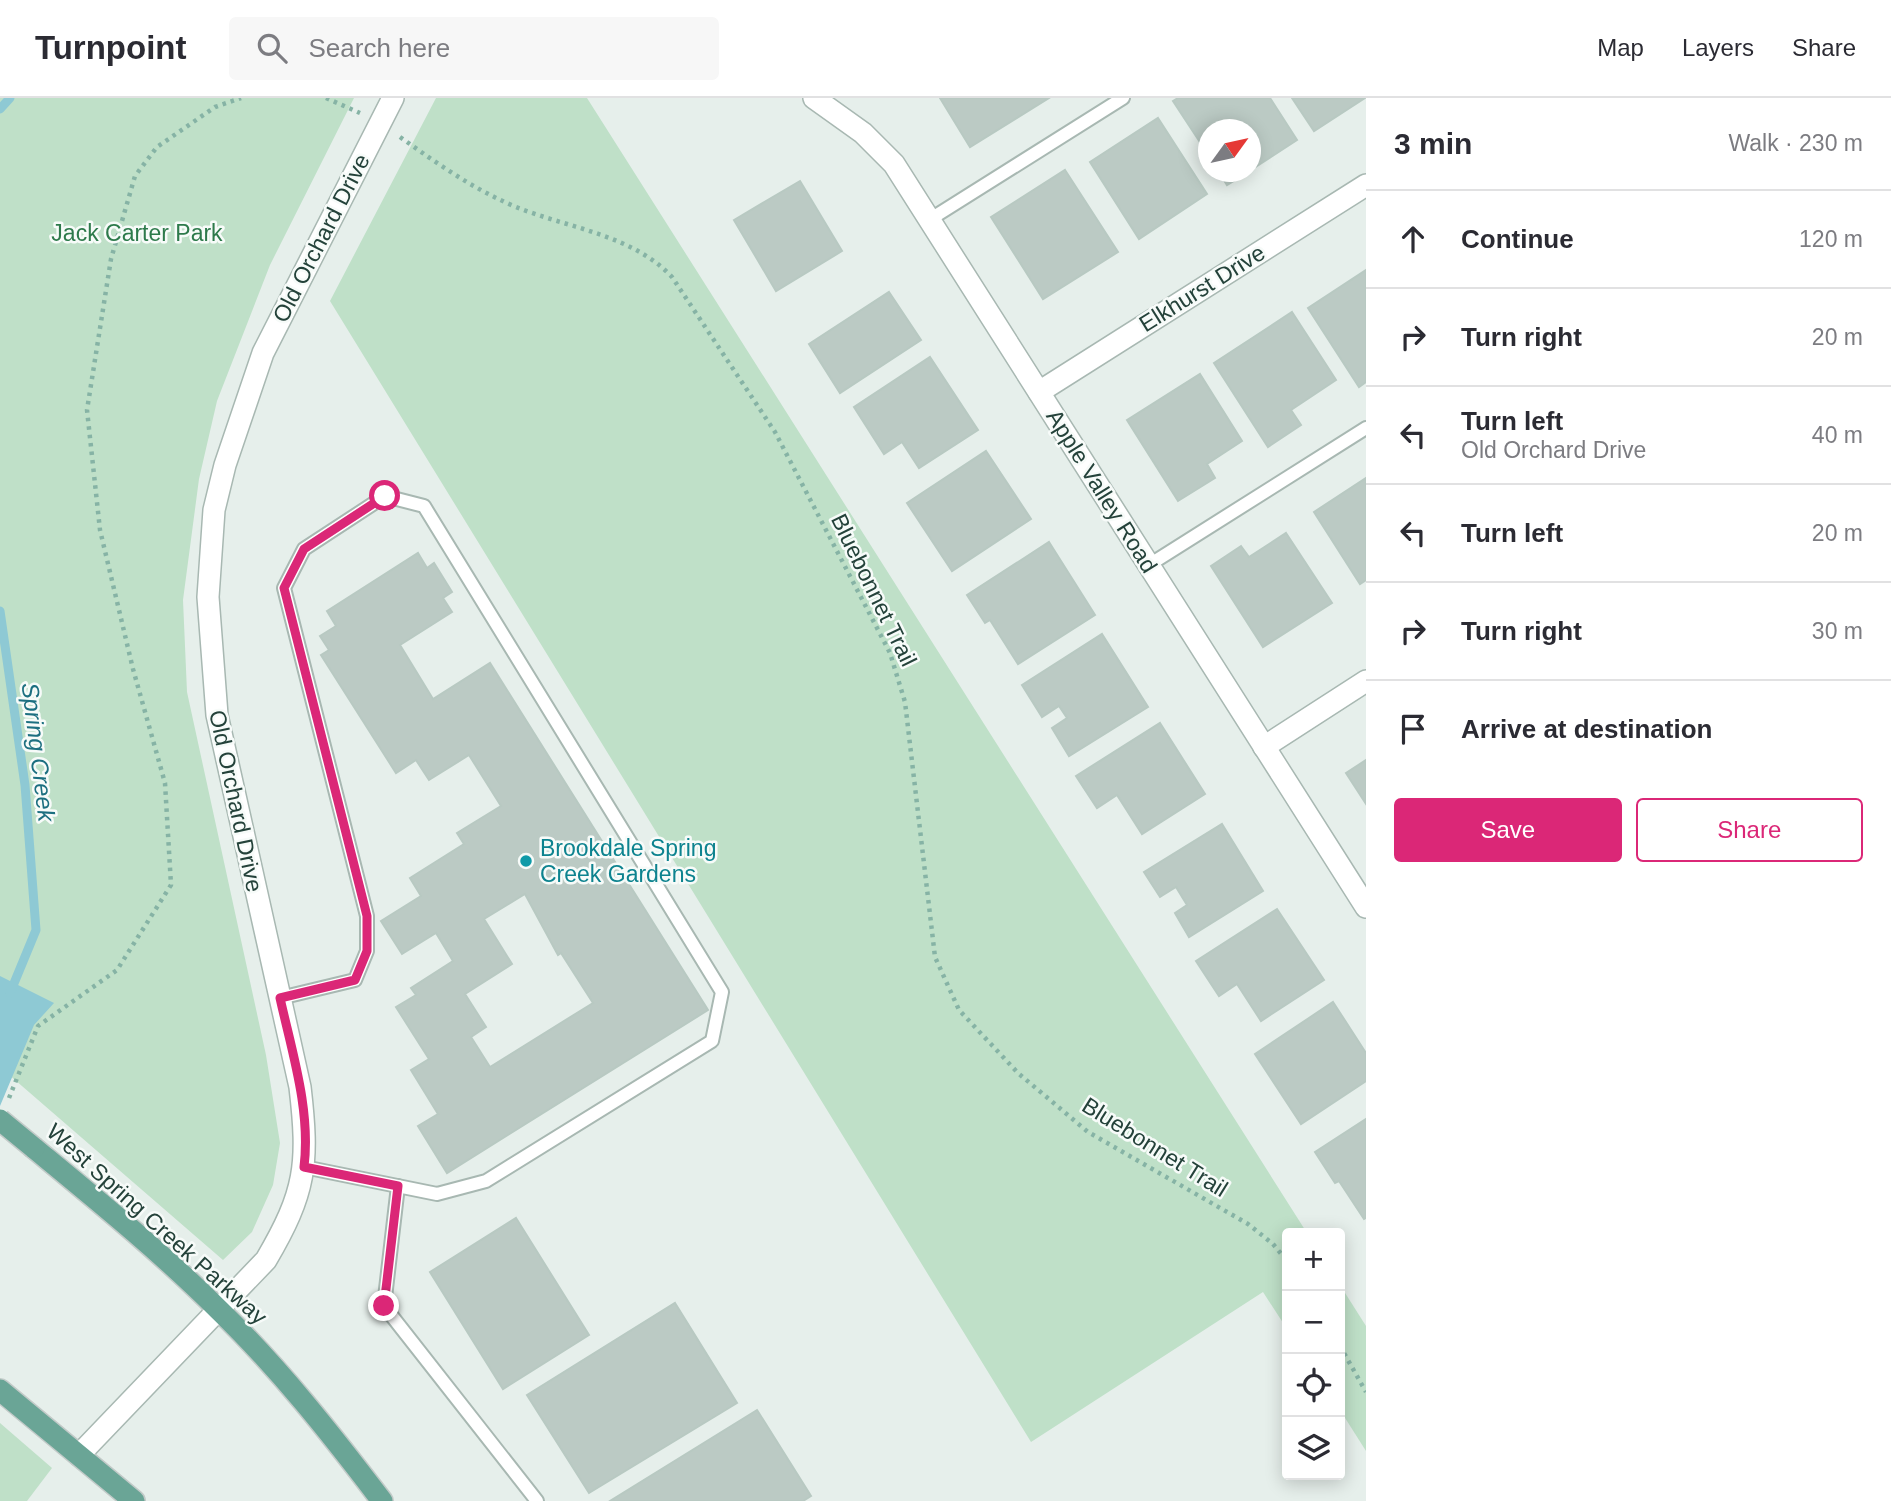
<!DOCTYPE html>
<meta charset="utf-8">
<style>
:root{--surface:#fff;--page:#f7f7f7;--text:#2b2b33;--muted:#7c7c81;--line:#e1e1e2;--accent:#db2777}
body{margin:0;font-family:Arial,sans-serif;background:var(--page);color:var(--text)}
.controls{position:absolute;right:21px;bottom:21px;display:grid;overflow:hidden;border-radius:7px;box-shadow:0 4px 18px #0003}
.controls button{width:63px;height:63px;display:grid;place-items:center;padding:0;border:0;border-bottom:2px solid var(--line);background:var(--surface);color:var(--text);font:35px sans-serif}
.compass{position:absolute;left:1198px;top:21px;width:63px;height:63px;border-radius:50%;background:var(--surface);box-shadow:0 4px 18px #0003;rotate:57deg}
.stop{position:absolute;width:21px;height:21px;margin:-16px;border:5px solid #db2777;border-radius:50%;background:#fff}
.stop.end{background:#db2777;border-color:#fff;box-shadow:0 2px 7px #0008}
.list{margin:0;padding:0;list-style:none}
h2{display:flex;justify-content:space-between;align-items:center;height:91px;margin:0;padding:0 28px;font-size:30px}
h2 small{font-size:23px;font-weight:400;color:var(--muted)}
.list li{display:grid;grid-template-columns:46px 1fr auto;gap:21px;align-items:center;box-sizing:border-box;height:98px;padding:0 28px;border-top:2px solid var(--line)}
.list b{display:block;font-size:26px;white-space:nowrap}
.list p{margin:0;font-size:23px;white-space:nowrap;color:var(--muted)}
.list em{font-size:23px;font-style:normal;color:var(--muted)}
.actions{display:flex;gap:14px;padding:21px 28px}
.actions a{flex:1;padding:16px 0;border:2px solid var(--accent);border-radius:7px;text-align:center;font-size:24px;color:var(--accent)}
.actions .main{background:var(--accent);color:#fff}
.icon{flex:none;width:38px;height:38px;fill:none;stroke:currentColor;stroke-width:2;stroke-linecap:round;stroke-linejoin:round}
.map{position:relative;flex:none;width:1366px;height:1403px;overflow:hidden}
header{display:flex;align-items:center;gap:42px;box-sizing:border-box;height:98px;padding:0 35px;background:var(--surface);border-bottom:2px solid var(--line)}
header strong{font-size:33px}
nav{display:flex;gap:38px;margin-inline-start:auto;font-size:24px}
.search{width:490px;height:63px;background:var(--page);display:flex;align-items:center;gap:18px;box-sizing:border-box;padding:0 24px;border-radius:7px;color:var(--muted);font-size:26px}
main{display:flex}
aside{flex:1;background:var(--surface)}
.map>svg:first-child{display:block}
</style>
<header>
<strong>Turnpoint</strong>
<div class="search"><svg class="icon" aria-label="search" viewBox="0 0 24 24"><circle cx="10" cy="10" r="6"/><path d="M15 15l6 6"/></svg>Search here</div>
<nav><a>Map</a><a>Layers</a><a>Share</a></nav>
</header>
<main>
<div class="map">
<svg width="1366" height="1403" viewBox="0 0 1366 1403">
<rect width="100%" height="100%" fill="#e6efeb"/>
<!-- green -->
<g fill="#bfe0c8">
<path d="M0,0H354L270,167L217,303L199,381L183,502L187,594L266,957L280,1045L273,1087L252,1134L223,1162L0,969Z"/>
<path d="M436,0H587L1307,1135H1287V1231L1263,1194L1031,1344L330,203Z"/>
<path d="M1340,1187L1366,1228V1353L1340,1312Z"/>
<path d="M0,1325L52,1370L27,1403H0Z"/>
</g>
<!-- water -->
<path fill="#8ec9d4" d="M0,878L54,905L34,927L0,1008Z"/>
<g fill="none" stroke-linecap="round" stroke-linejoin="round">
<!-- stream -->
<g stroke="#8ec9d4" stroke-width="9">
<path d="M0,11L10,0"/>
<path d="M0,513L25,687L36,832L10,895"/>
</g>
</g>
<!-- building -->
<g fill="#bbcac4" stroke="#b8c9c2" stroke-width="2" fill-rule="evenodd">
<path d="M940,0H1049L970,49Z"/>
<path d="M1178,0H1270L1297,42L1251,72V32H1209V58L1173,3Z"/>
<path d="M1292,0H1365L1314,33Z"/>
<path d="M1158,20L1207,96L1139,141L1090,64Z"/>
<path d="M1065,72L1118,154L1043,201L991,119Z"/>
<path d="M1219,74H1248L1227,87Z"/>
<path d="M800,83L842,153L776,193L734,122Z"/>
<path d="M1366,172V284L1359,289L1308,210Z"/>
<path d="M889,194L921,242L840,295L809,246Z"/>
<path d="M1292,214L1336,282L1291,312L1301,327L1268,349L1214,265Z"/>
<path d="M930,259L978,332L919,370L902,344L884,356L854,309Z"/>
<path d="M1200,276L1242,343L1207,366L1215,380L1178,403L1127,322Z"/>
<path d="M986,353L1031,421L952,473L907,405Z"/>
<path d="M1366,380V482L1360,486L1314,414Z"/>
<path d="M1286,435L1332,505L1263,549L1211,468L1241,448L1249,459Z"/>
<path d="M1049,444L1095,517L1018,566L990,522L985,525L967,497Z"/>
<path d="M418,455L427,470L434,465L452,494L443,500L452,514L400,547L433,601L490,565L708,912L447,1075L418,1028L438,1016L411,972L429,961L396,909L416,897L411,890L453,863L436,835L402,856L381,823L421,798L410,780L464,746L457,735L501,708L469,657L429,682L416,662L396,675L321,557L329,552L320,538L336,528L327,513ZM525,796L558,857L561,855L593,905L490,969L471,939L486,929L465,896L512,866L484,821Z"/>
<path d="M1102,536L1148,609L1069,658L1052,630L1067,620L1059,608L1042,619L1022,587Z"/>
<path d="M1160,625L1205,696L1142,736L1117,697L1097,710L1076,678Z"/>
<path d="M1366,662V706L1346,675Z"/>
<path d="M1222,726L1263,793L1189,839L1175,815L1187,807L1176,789L1160,799L1144,774Z"/>
<path d="M1277,811L1324,882L1261,923L1237,886L1219,898L1196,863Z"/>
<path d="M1333,904L1366,955V983L1301,1026L1255,956Z"/>
<path d="M1366,1021V1120L1364,1121L1339,1083L1335,1085L1315,1054Z"/>
<path d="M516,1120L589,1237L503,1291L430,1174Z"/>
<path d="M675,1205L737,1305L589,1395L527,1297Z"/>
<path d="M757,1312L811,1398L803,1403H610Z"/>
</g>
<g fill="none" stroke-linecap="round" stroke-linejoin="round">
<defs>
<g id="service">
<path d="M929,122L1123,0"/>
<path d="M1149,467L1366,330"/>
<path d="M280,900L355,882L367,853V818L284,490L304,451L385,398L424,408L722,894L712,943L486,1083L437,1096L304,1069"/>
<path d="M398,1088L384,1208L537,1403"/>
</g>
<g id="minor">
<path d="M814,0L863,35L894,66L1366,809"/>
<path d="M1039,294L1366,87"/>
<path d="M1264,649L1366,583"/>
</g>
<path id="tertiary" d="M79,1357L266,1162C306,1094 309,1066 300,989L217,617L208,499L214,412L225,367L263,255L393,0"/>
<g id="primary">
<path d="M34,1050C97,1102 161,1154 219,1212C279,1270 331,1336 382,1403"/>
<path d="M0,1292L134,1403"/>
</g>
</defs>
<!-- service casing -->
<use href="#service" stroke="#a8b8b2" stroke-width="16"/>
<!-- minor casing -->
<use href="#minor" stroke="#a8b8b2" stroke-width="24"/>
<!-- tertiary casing -->
<use href="#tertiary" stroke="#a8b8b2" stroke-width="24"/>
<!-- primary casing -->
<use href="#primary" stroke="#c2cac8" stroke-width="24"/>
<!-- path -->
<g stroke="#86b3a5" stroke-width="4.5" stroke-dasharray="3.5 5" stroke-linecap="butt">
<path d="M326,0L360,15"/>
<path d="M400,39C438,66 473,91 516,109C568,130 633,137 672,179L775,334L890,555L905,604L935,859L959,912L1018,975L1088,1034L1248,1126L1273,1146L1287,1163"/>
<path d="M9,1000L38,928L117,872L171,787L165,685L133,571L100,432L87,312L111,161L135,78L157,49L215,9L241,0"/>
<path d="M1340,1248L1366,1294"/>
</g>
<!-- service -->
<use href="#service" stroke="#fff" stroke-width="12"/>
<!-- minor -->
<use href="#minor" stroke="#fff" stroke-width="21"/>
<!-- tertiary -->
<use href="#tertiary" stroke="#fff" stroke-width="21"/>
<!-- primary -->
<use href="#primary" stroke="#6aa596" stroke-width="21"/>
<defs>
<path id="primary-bridge" d="M0,1022L34,1050"/>
</defs>
<!-- primary-bridge casing -->
<use href="#primary-bridge" stroke="#c2cac8" stroke-width="24" stroke-linecap="butt"/>
<!-- primary-bridge -->
<use href="#primary-bridge" stroke="#6aa596" stroke-width="21"/>
</g>
<g fill="none" stroke-linecap="round" stroke-linejoin="round">
<!-- route -->
<path stroke="#db2777" stroke-width="9" d="M384,1208L398,1088L304,1069C311,1013 292,954 280,900L355,882L367,853V818L284,490L304,451L385,398"/>
</g>
<!-- markers -->
<circle fill="#0f9aa8" stroke="#f7fbf9" stroke-width="2.5" cx="526" cy="763" r="7"/>
<g text-anchor="middle" stroke-width="5" stroke-linejoin="round" paint-order="stroke">
<!-- park labels -->
<g font-size="23" fill="#2d7a4b" stroke="#f7fbf9">
<text x="137" y="143">Jack Carter Park</text>
</g>
<!-- street labels -->
<g font-size="23" fill="#24423a" stroke="#f7fbf9">
<text transform="translate(321 140) rotate(-63)" y="8">Old Orchard Drive</text>
<text transform="translate(1202 190) rotate(-32)" y="8">Elkhurst Drive</text>
<text transform="translate(1102 393) rotate(58)" y="8">Apple Valley Road</text>
<text transform="translate(874 492) rotate(64)" y="8">Bluebonnet Trail</text>
<text transform="translate(236 703) rotate(78)" y="8">Old Orchard Drive</text>
<text transform="translate(1155 1049) rotate(32)" y="8">Bluebonnet Trail</text>
<text transform="translate(157 1126) rotate(42)" y="8">West Spring Creek Parkway</text>
</g>
<!-- culture labels -->
<g font-size="23" fill="#0d838f" stroke="#f7fbf9" text-anchor="start">
<text x="540" y="758">Brookdale Spring<tspan x="540" dy="26">Creek Gardens</tspan></text>
</g>
<!-- water labels -->
<g font-size="24" font-style="italic" fill="#1c6f80" stroke="#f7fbf9">
<text transform="translate(38 654) rotate(83)" y="8">Spring Creek</text>
</g>
</g>
</svg>
<div class="controls">
<button>+</button>
<button>−</button>
<button><svg class="icon" aria-label="locate" viewBox="0 0 24 24"><circle cx="12" cy="12" r="6"/><path d="M12 2v4M12 18v4M2 12h4M18 12h4"/></svg></button>
<button><svg class="icon" aria-label="layers" viewBox="0 0 24 24"><path d="M12 4l9 5-9 5-9-5zM3 14l9 5 9-5"/></svg></button>
</div>
<svg class="compass" viewBox="-18 -18 36 36"><path d="M0-13l5 13h-10z" fill="#e53935"/><path d="M0 13l5-13h-10z" fill="#7c7c81"/></svg>
<div class="stop" style="left:385px;top:398px"></div>
<div class="stop end" style="left:384px;top:1208px"></div>
</div>
<aside>
<h2>3 min<small>Walk · 230 m</small></h2>
<ul class="list">
<li><svg class="icon" aria-label="ahead" viewBox="0 0 24 24"><path d="M12 20V5M6 11l6-6 6 6"/></svg><div><b>Continue</b></div><em>120 m</em></li>
<li><svg class="icon" aria-label="right" viewBox="0 0 24 24"><path d="M7 20v-9h11M14 6l5 5-5 5"/></svg><div><b>Turn right</b></div><em>20 m</em></li>
<li><svg class="icon" aria-label="left" viewBox="0 0 24 24"><path d="M17 20v-9H6M10 6l-5 5 5 5"/></svg><div><b>Turn left</b><p>Old Orchard Drive</p></div><em>40 m</em></li>
<li><svg class="icon" aria-label="left" viewBox="0 0 24 24"><path d="M17 20v-9H6M10 6l-5 5 5 5"/></svg><div><b>Turn left</b></div><em>20 m</em></li>
<li><svg class="icon" aria-label="right" viewBox="0 0 24 24"><path d="M7 20v-9h11M14 6l5 5-5 5"/></svg><div><b>Turn right</b></div><em>30 m</em></li>
<li><svg class="icon" aria-label="arrive" viewBox="0 0 24 24"><path d="M6 21V4h12l-3 4 3 4H6"/></svg><div><b>Arrive at destination</b></div></li>
</ul>
<div class="actions"><a class="main">Save</a><a>Share</a></div>
</aside>
</main>
